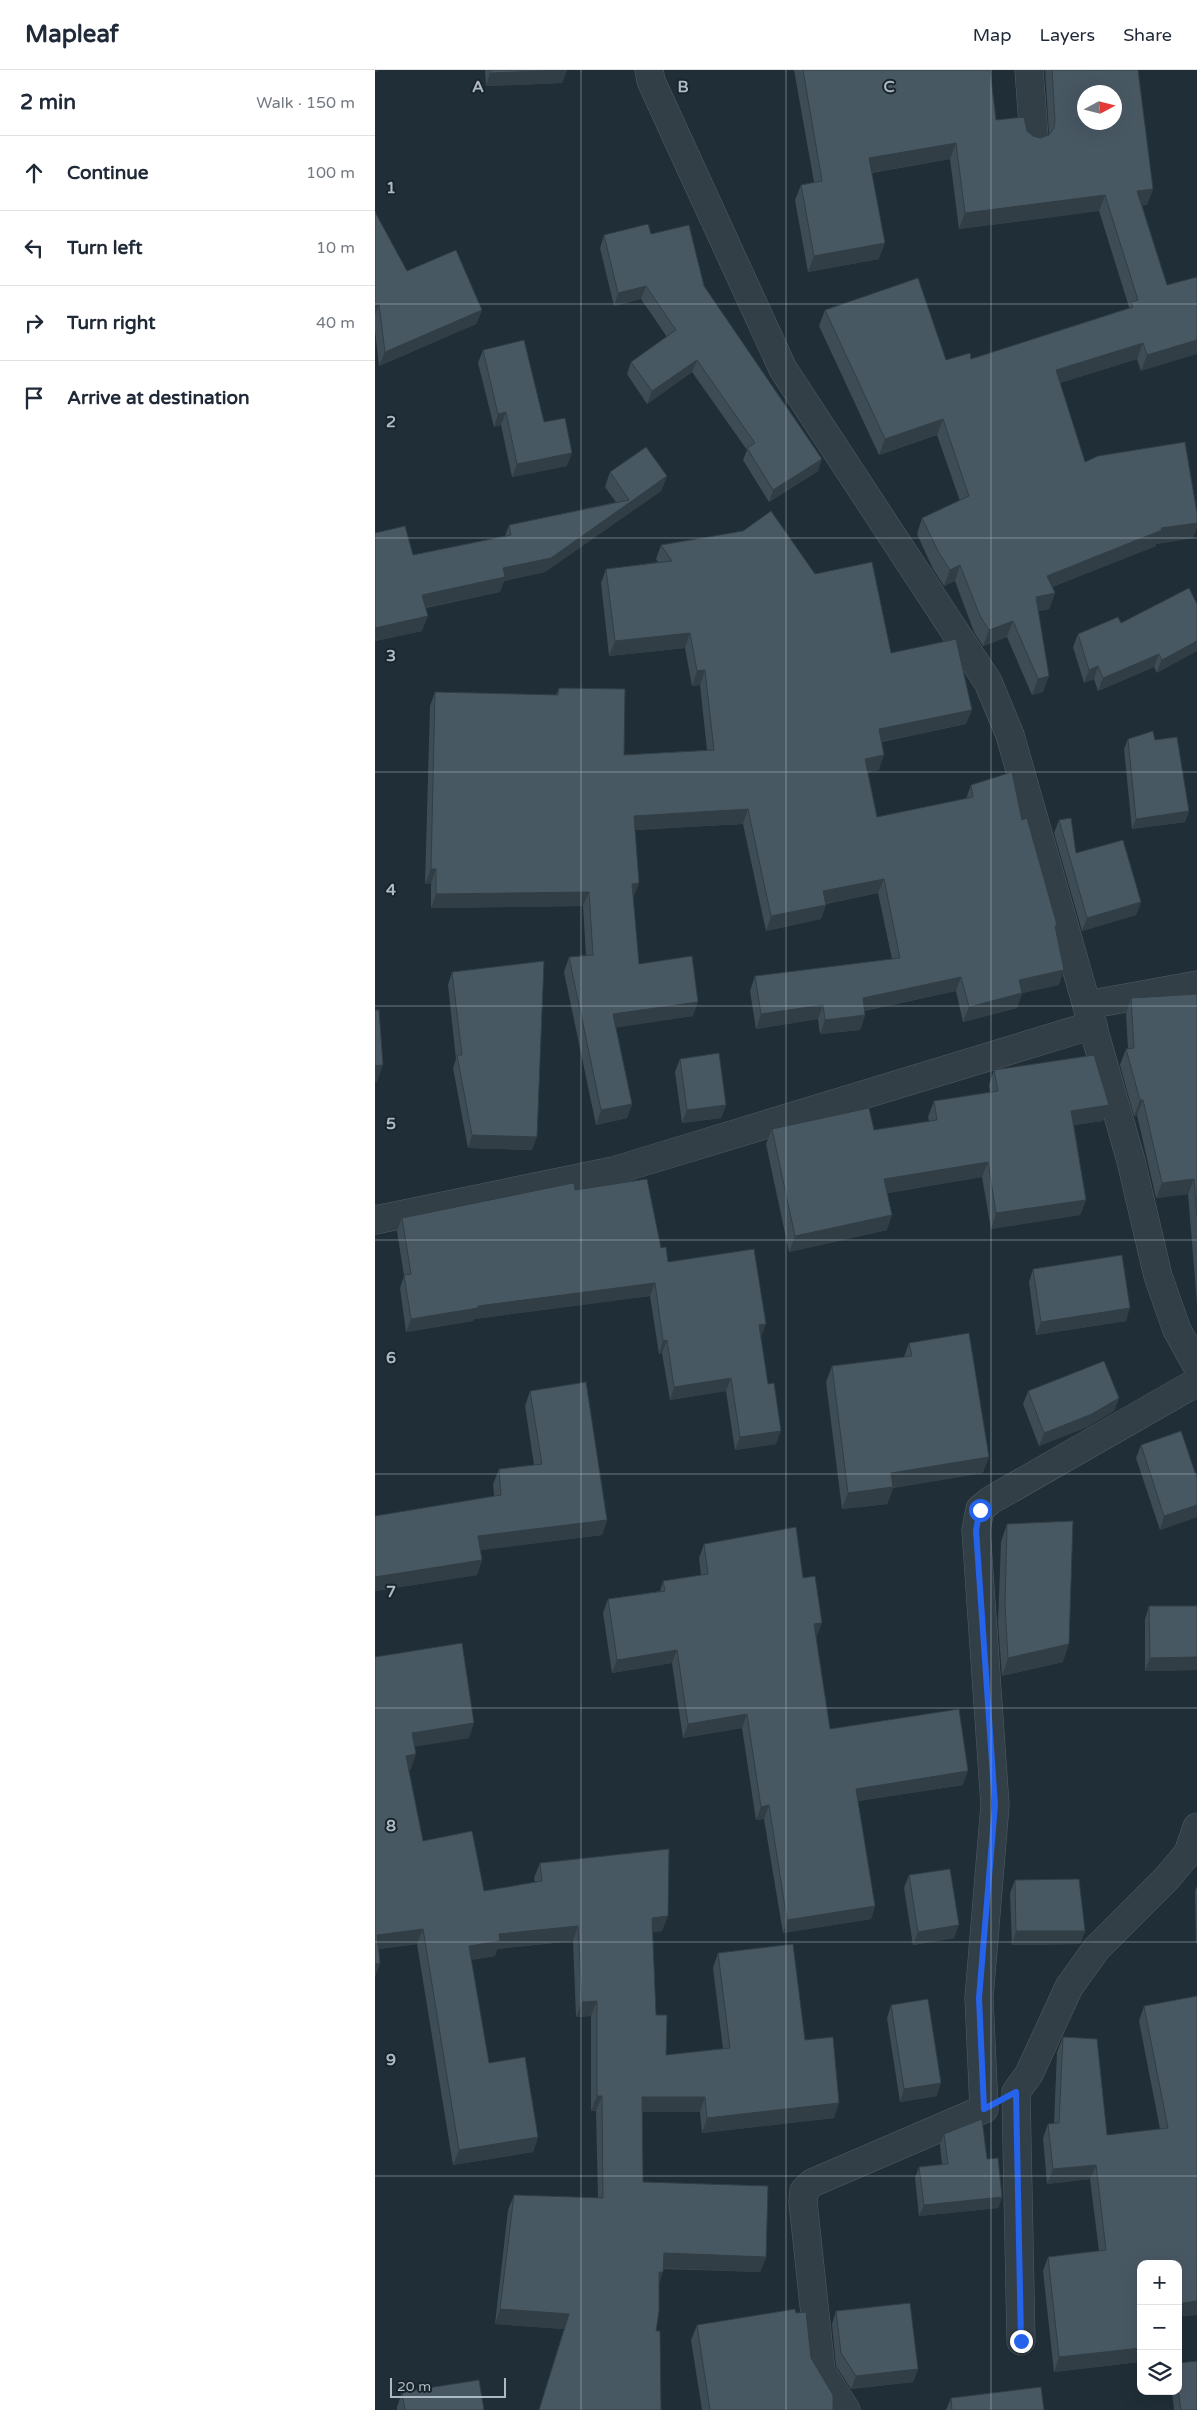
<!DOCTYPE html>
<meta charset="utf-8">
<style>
:root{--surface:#fff;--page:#f2f2f3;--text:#1f2937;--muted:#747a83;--line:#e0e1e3}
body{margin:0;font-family:"Varela Round",sans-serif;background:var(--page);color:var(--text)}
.controls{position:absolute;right:15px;bottom:15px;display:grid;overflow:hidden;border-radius:10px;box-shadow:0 5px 20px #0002}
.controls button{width:45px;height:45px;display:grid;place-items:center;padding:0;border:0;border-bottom:1px solid var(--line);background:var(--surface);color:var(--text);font:25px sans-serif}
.compass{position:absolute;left:702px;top:15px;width:45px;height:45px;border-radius:50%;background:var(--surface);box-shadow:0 5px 20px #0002;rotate:83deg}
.scale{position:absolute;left:15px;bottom:12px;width:116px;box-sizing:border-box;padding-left:5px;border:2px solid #adbac4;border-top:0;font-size:14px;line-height:18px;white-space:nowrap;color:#adbac4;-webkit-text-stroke:4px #19242c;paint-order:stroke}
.stop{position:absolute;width:15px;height:15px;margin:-11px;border:4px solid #2563eb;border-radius:50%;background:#fff}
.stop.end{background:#2563eb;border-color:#fff;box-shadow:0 1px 5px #0008}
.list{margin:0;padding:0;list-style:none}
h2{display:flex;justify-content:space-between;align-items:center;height:65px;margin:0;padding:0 20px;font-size:21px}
h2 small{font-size:16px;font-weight:400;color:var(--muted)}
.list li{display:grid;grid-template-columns:32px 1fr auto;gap:15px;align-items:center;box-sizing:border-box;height:75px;padding:0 20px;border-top:1px solid var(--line)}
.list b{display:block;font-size:19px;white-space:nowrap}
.list em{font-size:16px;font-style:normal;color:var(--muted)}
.icon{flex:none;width:28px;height:28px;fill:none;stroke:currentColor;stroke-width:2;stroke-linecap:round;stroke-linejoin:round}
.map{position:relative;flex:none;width:822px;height:2340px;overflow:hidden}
header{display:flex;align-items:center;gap:30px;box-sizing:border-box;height:70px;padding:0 25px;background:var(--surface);border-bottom:1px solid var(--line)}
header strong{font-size:24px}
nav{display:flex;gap:28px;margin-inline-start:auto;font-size:18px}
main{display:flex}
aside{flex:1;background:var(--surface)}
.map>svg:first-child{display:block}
</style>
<header>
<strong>Mapleaf</strong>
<nav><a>Map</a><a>Layers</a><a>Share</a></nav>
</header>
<main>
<aside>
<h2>2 min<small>Walk · 150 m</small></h2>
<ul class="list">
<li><svg class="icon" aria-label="ahead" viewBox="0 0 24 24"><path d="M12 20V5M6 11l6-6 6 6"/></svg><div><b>Continue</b></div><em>100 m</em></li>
<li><svg class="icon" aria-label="left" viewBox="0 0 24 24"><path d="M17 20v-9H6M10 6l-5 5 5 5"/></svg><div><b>Turn left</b></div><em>10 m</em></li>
<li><svg class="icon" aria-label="right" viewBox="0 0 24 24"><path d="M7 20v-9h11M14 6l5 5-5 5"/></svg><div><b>Turn right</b></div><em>40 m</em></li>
<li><svg class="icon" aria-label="arrive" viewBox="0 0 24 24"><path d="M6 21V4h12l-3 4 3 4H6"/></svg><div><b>Arrive at destination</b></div></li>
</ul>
</aside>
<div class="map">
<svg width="822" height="2340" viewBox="0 0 822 2340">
<rect width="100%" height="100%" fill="#202e37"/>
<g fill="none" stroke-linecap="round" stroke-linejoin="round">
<defs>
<g id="minor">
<path d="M274,0L276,11L408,299L613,612L635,665L756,1091L783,1206L802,1260L822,1296"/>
<path d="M654,0L659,68"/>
<path d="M712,935L822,915"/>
<path d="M0,1150L238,1101L718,955"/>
<path d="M646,2271L641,2022L654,2004L694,1917L722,1878L792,1808L813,1783L822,1757"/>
<path d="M471,2340L446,2301L428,2132L429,2121L437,2113L609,2039L604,1928L620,1735L601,1460L605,1439L616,1430L822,1312"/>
</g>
</defs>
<!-- minor casing -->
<use href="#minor" stroke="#515d65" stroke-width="29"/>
<!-- minor -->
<use href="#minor" stroke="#333f47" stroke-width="28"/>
</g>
<!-- wall -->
<g fill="#3e4c55">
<path d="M110,0H192L187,13L111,16Z"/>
<path d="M419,0H615L621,50L652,61L658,66L665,68L674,64L670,0H763L778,119L772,135H767L792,215L822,207L766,301L762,289L685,313L710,392L822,443V457L818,468L781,474V476L677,517L680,523L674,539L664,541L668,622L657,625L632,567L608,576L599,562L580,511L569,516L558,499L542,464L547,448L585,431L562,365L504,385L444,256L450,240L571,290L596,289L754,238V237L724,141L584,159L575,89L497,103L504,189L433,202L420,130L426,115L439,112Z"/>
<path d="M0,142L32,201L107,240L101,254L4,296L0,260Z"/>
<path d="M276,164L329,216L443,401L394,432L368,390L372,380L317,302L272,334L252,304L256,292L292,267L266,229L239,236L225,178L229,165Z"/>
<path d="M108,280L169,352L192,396L137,407L126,355L119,357L103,293Z"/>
<path d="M235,402L292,406L286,421L170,502L129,511L125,522L51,538L47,561L0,571V463L38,485L130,466L134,455L241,432L230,417Z"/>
<path d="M286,475L440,504L516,583L591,654L507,672L504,700L493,702L502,747L591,729L596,715L647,750L681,859L684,915L647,923L642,938L588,952L581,921L489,941L490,945L485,960L445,964L443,949L381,959L375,921L380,906L517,889L503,823L451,834L446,849L391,861L368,754L260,760L264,813L258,827L264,894L318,946L241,957L257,1034L252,1048L221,1055L189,902L194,887L211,885L208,836L56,838V813L50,814L55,636L60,622L181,625L184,618L249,685L332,680L325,615L317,616L310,578L234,586L226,513L231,499L283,492L281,489Z"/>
<path d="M814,518L782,603L779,597L723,621L719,609L709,613L698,577L703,564L746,553Z"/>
<path d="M753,669L814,741L810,752L757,759L749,679Z"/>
<path d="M684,750L701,783L766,832L761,845L707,861L679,763Z"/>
<path d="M77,902L157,1080L93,1078L78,998L81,989L73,915Z"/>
<path d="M822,924V1234L813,1124L781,1128L762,1045L759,1046L745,995L751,979H753L751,944L756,928Z"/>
<path d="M305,989L351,1035L346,1048L307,1053L300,1002Z"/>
<path d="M619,1000L728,1051L699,1055L711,1130L705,1145L616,1159L607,1107L513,1123L512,1160L414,1182L391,1074L397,1059L499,1060L554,1051L553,1047L559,1031L615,1023L614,1015Z"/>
<path d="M200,1120L286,1178L293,1192L386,1267L401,1374L360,1380L351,1321L295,1330L287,1283L284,1284L275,1226L99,1249L98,1251L31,1262L25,1218L29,1206L22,1161L27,1148Z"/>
<path d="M658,1199L751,1251L661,1265L654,1212Z"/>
<path d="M534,1273L608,1403L518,1418L512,1434L467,1439L451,1312L457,1296L529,1287Z"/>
<path d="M155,1321L232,1450L227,1465L105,1480L107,1490L102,1505L0,1521V1446L119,1426L118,1414L124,1399L159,1395L150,1336Z"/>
<path d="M653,1321L744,1328L739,1341L712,1357L664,1376L648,1334Z"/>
<path d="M766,1375L822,1408V1447L785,1460L761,1388Z"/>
<path d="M632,1454L688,1592L627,1606L623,1553L626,1472Z"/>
<path d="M329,1474L428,1508L442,1566H441L455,1659L588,1715L483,1731L500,1836L496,1849L408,1863L389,1749L381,1750L367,1658L308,1668L297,1593L237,1603L228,1543L233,1529L285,1521L288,1511L326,1505L324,1488Z"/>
<path d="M774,1536H822V1600L770,1601V1549Z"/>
<path d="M0,1587L94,1668L40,1676L36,1699L33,1700L48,1771L109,1821L160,1812L159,1808L165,1793L287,1861L277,1862L281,1945L291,1985L348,1979L338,1898L343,1883L430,1970L459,2048L327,2063L325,2042H267L268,2112L391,2187L385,2202L288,2199L284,2213L281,2261L286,2340H164L189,2259L120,2254L133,2140L139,2125L223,2128L221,2041H216V1946L201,1947L198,1871L122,1879L120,1886L96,1890L114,1993L163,2067L158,2082L78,2095L42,1874L4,1879L5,1893L0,1907Z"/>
<path d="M534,1805L579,1868L538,1875L529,1818Z"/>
<path d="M640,1810L710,1861L705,1874L637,1875L635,1823Z"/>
<path d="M822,1816V1873H821L820,1821Z"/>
<path d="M822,1926L766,2194V2287L764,2292L679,2302L668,2201L673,2187L724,2181L715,2109L672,2114L668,2068L673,2054L679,2053L682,1982L688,1967L732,2065L785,2059L764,1951L769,1936Z"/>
<path d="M516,1935L562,2026L525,2032L512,1948Z"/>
<path d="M569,2064L612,2089L627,2127L623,2138L544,2146L540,2108L544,2097L567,2094L565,2075Z"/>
<path d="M461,2241L543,2299L538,2312L476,2319L461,2296L457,2254Z"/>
<path d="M421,2243L436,2288L458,2340H327L316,2270L322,2255Z"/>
<path d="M797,2321H803L822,2340H799Z"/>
<path d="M27,2322L109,2340H22V2337Z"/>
<path d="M576,2328L669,2340H571Z"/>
</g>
<!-- shaded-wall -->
<g fill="#323e45">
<path d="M0,0H5L0,3Z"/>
<path d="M192,0L187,13L111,16L115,3Z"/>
<path d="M581,73L575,89L488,104L494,88Z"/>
<path d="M778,119L772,135L756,137L762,121Z"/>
<path d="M730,125L724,141L584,159L590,143Z"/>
<path d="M510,173L504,189L433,202L439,186Z"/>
<path d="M271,216L266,229L239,236L243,223Z"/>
<path d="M4,234L0,245V236Z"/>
<path d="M107,240L101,254L4,296L10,282Z"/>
<path d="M822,270V284L766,301L772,285Z"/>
<path d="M768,273L762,289L675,316L681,300Z"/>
<path d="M322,290L317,302L272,334L277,321Z"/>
<path d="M131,342L126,355L119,357L123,344Z"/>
<path d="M568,349L562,365L504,385L510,369Z"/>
<path d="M197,383L192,396L137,407L142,394Z"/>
<path d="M447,389L443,401L394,432L398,420Z"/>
<path d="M292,406L286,421L170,502L129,511L125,522L42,539L47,525L128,498L176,488Z"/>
<path d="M822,453V457L818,468L781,474V476L667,521L672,506L786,458Z"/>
<path d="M585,495L580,511L569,516L575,500Z"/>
<path d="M680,523L674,539L656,543L661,527Z"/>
<path d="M53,546L47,561L0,571V558Z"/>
<path d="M638,551L632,567L608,576L614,560Z"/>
<path d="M315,563L310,578L234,586L240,571Z"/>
<path d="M822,571V581L782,603L787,590Z"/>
<path d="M784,584L779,597L723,621L728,608Z"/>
<path d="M723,596L719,609L709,613L714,600Z"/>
<path d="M330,600L325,615L317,616L322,601Z"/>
<path d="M674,606L668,622L657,625L663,609Z"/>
<path d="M597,640L591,654L499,673L504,659Z"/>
<path d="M509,685L504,700L485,703L490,689Z"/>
<path d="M373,739L368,754L254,760L259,746Z"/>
<path d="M814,741L810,752L757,759L761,749Z"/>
<path d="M56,799H61L56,813L50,814Z"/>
<path d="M509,809L503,823L443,835L448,821Z"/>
<path d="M264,813L258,828L257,814Z"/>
<path d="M214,822L208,836L56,838L61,824Z"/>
<path d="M766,832L761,845L707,861L712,848Z"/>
<path d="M451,835L446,849L391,861L396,846Z"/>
<path d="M689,900L684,915L639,925L644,910Z"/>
<path d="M586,907L581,921L482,942L488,928Z"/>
<path d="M647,923L642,938L588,952L594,937Z"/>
<path d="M323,932L318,946L233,959L238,944Z"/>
<path d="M448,935L443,949L381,959L386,944Z"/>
<path d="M490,945L485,960L445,964L450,950Z"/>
<path d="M8,995L2,1012H0V996Z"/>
<path d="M765,1030H768L762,1045L759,1046Z"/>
<path d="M257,1034L252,1048L221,1055L226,1040Z"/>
<path d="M351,1035L346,1048L307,1053L312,1040Z"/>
<path d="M734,1035L728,1051L691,1056L696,1041Z"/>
<path d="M97,1065L162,1067L157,1080L93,1078Z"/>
<path d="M613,1092L607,1107L504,1124L509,1109Z"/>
<path d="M819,1109L813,1124L781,1128L787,1113Z"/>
<path d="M711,1130L705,1145L616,1159L621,1143Z"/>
<path d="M517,1145L512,1160L414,1182L420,1166Z"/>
<path d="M280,1213L275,1226L99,1249L98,1251L31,1262L36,1249L103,1236Z"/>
<path d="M755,1238L751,1251L661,1265L666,1252Z"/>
<path d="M391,1254L386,1267L379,1268L384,1255Z"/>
<path d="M292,1270L287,1283L284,1284L288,1271Z"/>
<path d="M356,1308L351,1321L295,1330L299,1317Z"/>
<path d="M744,1328L739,1341L712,1357L664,1376L669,1363Z"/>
<path d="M406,1361L401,1374L360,1380L365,1367Z"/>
<path d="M614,1387L608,1403L518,1418L512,1434L467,1439L473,1423L516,1403Z"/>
<path d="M822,1435V1447L785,1460L789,1446Z"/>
<path d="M232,1450L227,1465L98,1481L103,1466Z"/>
<path d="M107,1490L102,1505L0,1521V1507Z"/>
<path d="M447,1553L442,1566L434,1568L439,1554Z"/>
<path d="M694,1574L688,1592L627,1606L633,1588Z"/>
<path d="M302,1580L297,1593L237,1603L242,1590Z"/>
<path d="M822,1587V1600L770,1601L775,1588Z"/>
<path d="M372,1644L367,1658L308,1668L313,1654Z"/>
<path d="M99,1653L94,1668L32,1678L37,1663Z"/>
<path d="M41,1684L36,1699L25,1701L31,1686Z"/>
<path d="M593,1701L588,1715L476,1732L481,1719Z"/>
<path d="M394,1735L389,1749L381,1750L386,1737Z"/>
<path d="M500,1836L496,1849L408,1863L412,1850Z"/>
<path d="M293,1846L287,1861L271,1863L277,1848Z"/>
<path d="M584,1855L579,1868L538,1875L543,1862Z"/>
<path d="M203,1856L198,1871L122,1879L120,1886L88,1891L94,1876L124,1864Z"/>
<path d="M48,1859L42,1874L0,1879L2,1865Z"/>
<path d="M641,1861H710L705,1874L637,1875Z"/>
<path d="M5,1893L0,1907V1894Z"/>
<path d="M222,1931L216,1946L201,1947L207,1932Z"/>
<path d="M566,2013L562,2026L525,2032L529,2019Z"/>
<path d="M222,2026H227L221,2041H216Z"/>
<path d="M267,2027H330L325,2042H261Z"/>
<path d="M464,2033L459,2048L327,2063L332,2048Z"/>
<path d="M163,2067L158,2082L78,2095L84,2080Z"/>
<path d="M721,2095L715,2109L672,2114L678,2099Z"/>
<path d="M627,2127L623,2138L544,2146L549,2135Z"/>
<path d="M289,2183L391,2187L385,2202L283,2198Z"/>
<path d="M284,2202H288L283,2217Z"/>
<path d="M822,2231V2245L803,2247V2234Z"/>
<path d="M125,2239L194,2244L189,2259L120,2254Z"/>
<path d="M766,2278V2287L764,2292L679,2302L684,2287Z"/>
<path d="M543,2299L538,2312L476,2319L481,2306Z"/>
</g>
<!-- building -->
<g fill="#485863" stroke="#323e45" fill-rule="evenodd">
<path d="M115,0H192L115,3Z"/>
<path d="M428,0H615L621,50L649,47L652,61L658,66L665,68L674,65L679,58L680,51L677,0H763L778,119L762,121L792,215L822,207V270L772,285L768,273L681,300L710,392L723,386L810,372L822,443V453L786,458L787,460L672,506L680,523L661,527L674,606L663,609L638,551L614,560L605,546L585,495L575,500L564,483L547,448L594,426L568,349L510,369L450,240L543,208L571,290L595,283L596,289L758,237L756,232L763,230L730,125L590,143L581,73L494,88L510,173L439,186L426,115L447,111ZM710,22H740V52H710Z"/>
<path d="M0,142L32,201L81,180L107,240L10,282L4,234L0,236Z"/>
<path d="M273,154L276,164L314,155L329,216L447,389L398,420L372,378L380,373L322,290L277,321L256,292L301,260L271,216L243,223L229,165Z"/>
<path d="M149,270L169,352L190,348L197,383L142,394L131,342L123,344L108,280Z"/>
<path d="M271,377L292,406L176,488L128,498L130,507L47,525L53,546L0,558V463L30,456L38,485L136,465L134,455L254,430L235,402Z"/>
<path d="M396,441L440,504L497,492L516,583L581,569L597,640L504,659L509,685L490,689L502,747L598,727L596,715L637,702L647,750L652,748L682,855L680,856L689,900L644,910L647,923L594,937L586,907L488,928L490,945L450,950L448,935L386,944L380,906L525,888L509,809L448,821L451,835L396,846L373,739L259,746L264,813L257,814L264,894L317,886L323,932L238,944L257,1034L226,1040L194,887L218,885L214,822L61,824V799H56L60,622L183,625L184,618L250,619L249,685L339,680L330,600L322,601L315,563L240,571L231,499L297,491L286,475L368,461Z"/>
<path d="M814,518L822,534V571L787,590L784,584L728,608L723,596L714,600L703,564L743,547L746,553Z"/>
<path d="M778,661L780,670L802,667L814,741L761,749L753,669Z"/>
<path d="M696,748L701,783L748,770L766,832L712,848L684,750Z"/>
<path d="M169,891L162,1067L97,1065L82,985H87L77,902Z"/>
<path d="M822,924V1147L819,1109L787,1113L768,1030H765L751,979L759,978L756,928Z"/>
<path d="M0,940H4L8,995L0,996Z"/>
<path d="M344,983L351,1035L312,1040L305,989Z"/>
<path d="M719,985L734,1035L696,1041L711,1130L621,1143L613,1092L509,1109L517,1145L420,1166L397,1059L494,1038L499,1060L562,1050L559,1031L623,1021L619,1000Z"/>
<path d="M272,1109L286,1178L291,1177L293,1192L379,1179L391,1254L384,1255L393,1314L399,1313L406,1361L365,1367L356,1308L299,1317L292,1270L288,1271L280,1213L103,1236V1238L36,1249L29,1205L36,1204L27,1148L193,1114L199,1113L200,1120Z"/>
<path d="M747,1185L755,1238L666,1252L658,1199Z"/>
<path d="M594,1263L614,1387L516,1403L518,1417L473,1423L457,1296L537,1286L534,1273Z"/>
<path d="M729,1291L744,1328L717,1344L669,1363L653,1321Z"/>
<path d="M211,1312L232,1450L103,1466L107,1490L0,1507V1446L126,1425L124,1399L167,1394L155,1321Z"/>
<path d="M806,1361L822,1408V1435L789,1446L766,1375Z"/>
<path d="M698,1451L694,1574L633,1588L630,1535L632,1454Z"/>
<path d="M421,1457L428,1508L440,1506L447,1553L439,1554L455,1659L584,1639L593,1701L481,1719L500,1836L412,1850L394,1735L386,1737L372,1644L313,1654L302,1580L242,1590L233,1529L290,1521L288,1511L333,1504L329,1474Z"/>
<path d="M774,1536H822V1587L775,1588Z"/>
<path d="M87,1573L99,1653L37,1663L41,1684L31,1686L48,1771L97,1761L109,1821L167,1811L165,1793L294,1779L293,1846L277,1848L281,1945H292L291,1985L355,1978L343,1883L418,1874L430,1970L458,1967L464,2033L332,2048L330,2027H267L268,2112L393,2116L391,2187L289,2183L288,2202H284V2241L281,2261H285L286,2340H164L194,2244L125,2239L139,2125L228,2128L227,2026H222V1931L207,1932L203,1856L124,1864L125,1871L94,1876L114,1993L150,1987L163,2067L84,2080L48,1859L2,1865L5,1893L0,1894V1587Z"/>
<path d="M575,1799L584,1855L543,1862L534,1805Z"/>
<path d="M704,1809L710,1861H641L640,1810Z"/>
<path d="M822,1926V2231L803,2234V2194H766V2238H765L766,2246V2278L684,2287L673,2187L731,2180L721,2095L678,2099L673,2054L684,2053L688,1967L722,1969L732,2065L793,2058L769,1936Z"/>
<path d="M553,1929L566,2013L529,2019L516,1935Z"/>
<path d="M607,2049L612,2089L623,2088L627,2127L549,2135L544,2097L573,2094L569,2064Z"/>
<path d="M535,2233L543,2299L481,2306L466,2283L461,2241Z"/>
<path d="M420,2239L421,2243L431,2242L436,2288L458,2325V2340H335L322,2255Z"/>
<path d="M822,2291V2340H806L803,2318V2293Z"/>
<path d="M104,2310L109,2340H30L27,2322Z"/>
<path d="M666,2317L669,2340H577L576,2328Z"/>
</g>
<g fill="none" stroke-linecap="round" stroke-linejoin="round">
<!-- route -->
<path stroke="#2563eb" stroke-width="6" d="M605,1440L601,1460L620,1735L604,1928L609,2039L641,2022L646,2271"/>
</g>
<!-- grid -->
<path fill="none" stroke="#adbac4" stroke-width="1" stroke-opacity="0.55" d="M206,0V2340M411,0V2340M616,0V2340M0,234H822M0,468H822M0,702H822M0,936H822M0,1170H822M0,1404H822M0,1638H822M0,1872H822M0,2106H822"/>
<g font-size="16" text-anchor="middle" font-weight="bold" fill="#adbac4" stroke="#19242c" stroke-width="4" stroke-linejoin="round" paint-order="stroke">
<text x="103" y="22">A</text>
<text x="308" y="22">B</text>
<text x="514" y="22">C</text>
<text x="16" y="123">1</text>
<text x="16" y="357">2</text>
<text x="16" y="591">3</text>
<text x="16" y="825">4</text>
<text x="16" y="1059">5</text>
<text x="16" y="1293">6</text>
<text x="16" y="1527">7</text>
<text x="16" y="1761">8</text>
<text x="16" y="1995">9</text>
</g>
</svg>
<div class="controls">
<button>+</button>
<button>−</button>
<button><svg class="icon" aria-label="layers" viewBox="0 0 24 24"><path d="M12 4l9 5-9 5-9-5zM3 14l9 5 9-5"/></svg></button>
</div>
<svg class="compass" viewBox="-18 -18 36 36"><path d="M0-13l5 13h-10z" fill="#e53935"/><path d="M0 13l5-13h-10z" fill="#747a83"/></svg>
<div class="scale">20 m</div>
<div class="stop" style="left:605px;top:1440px"></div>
<div class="stop end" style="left:646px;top:2271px"></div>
</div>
</main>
